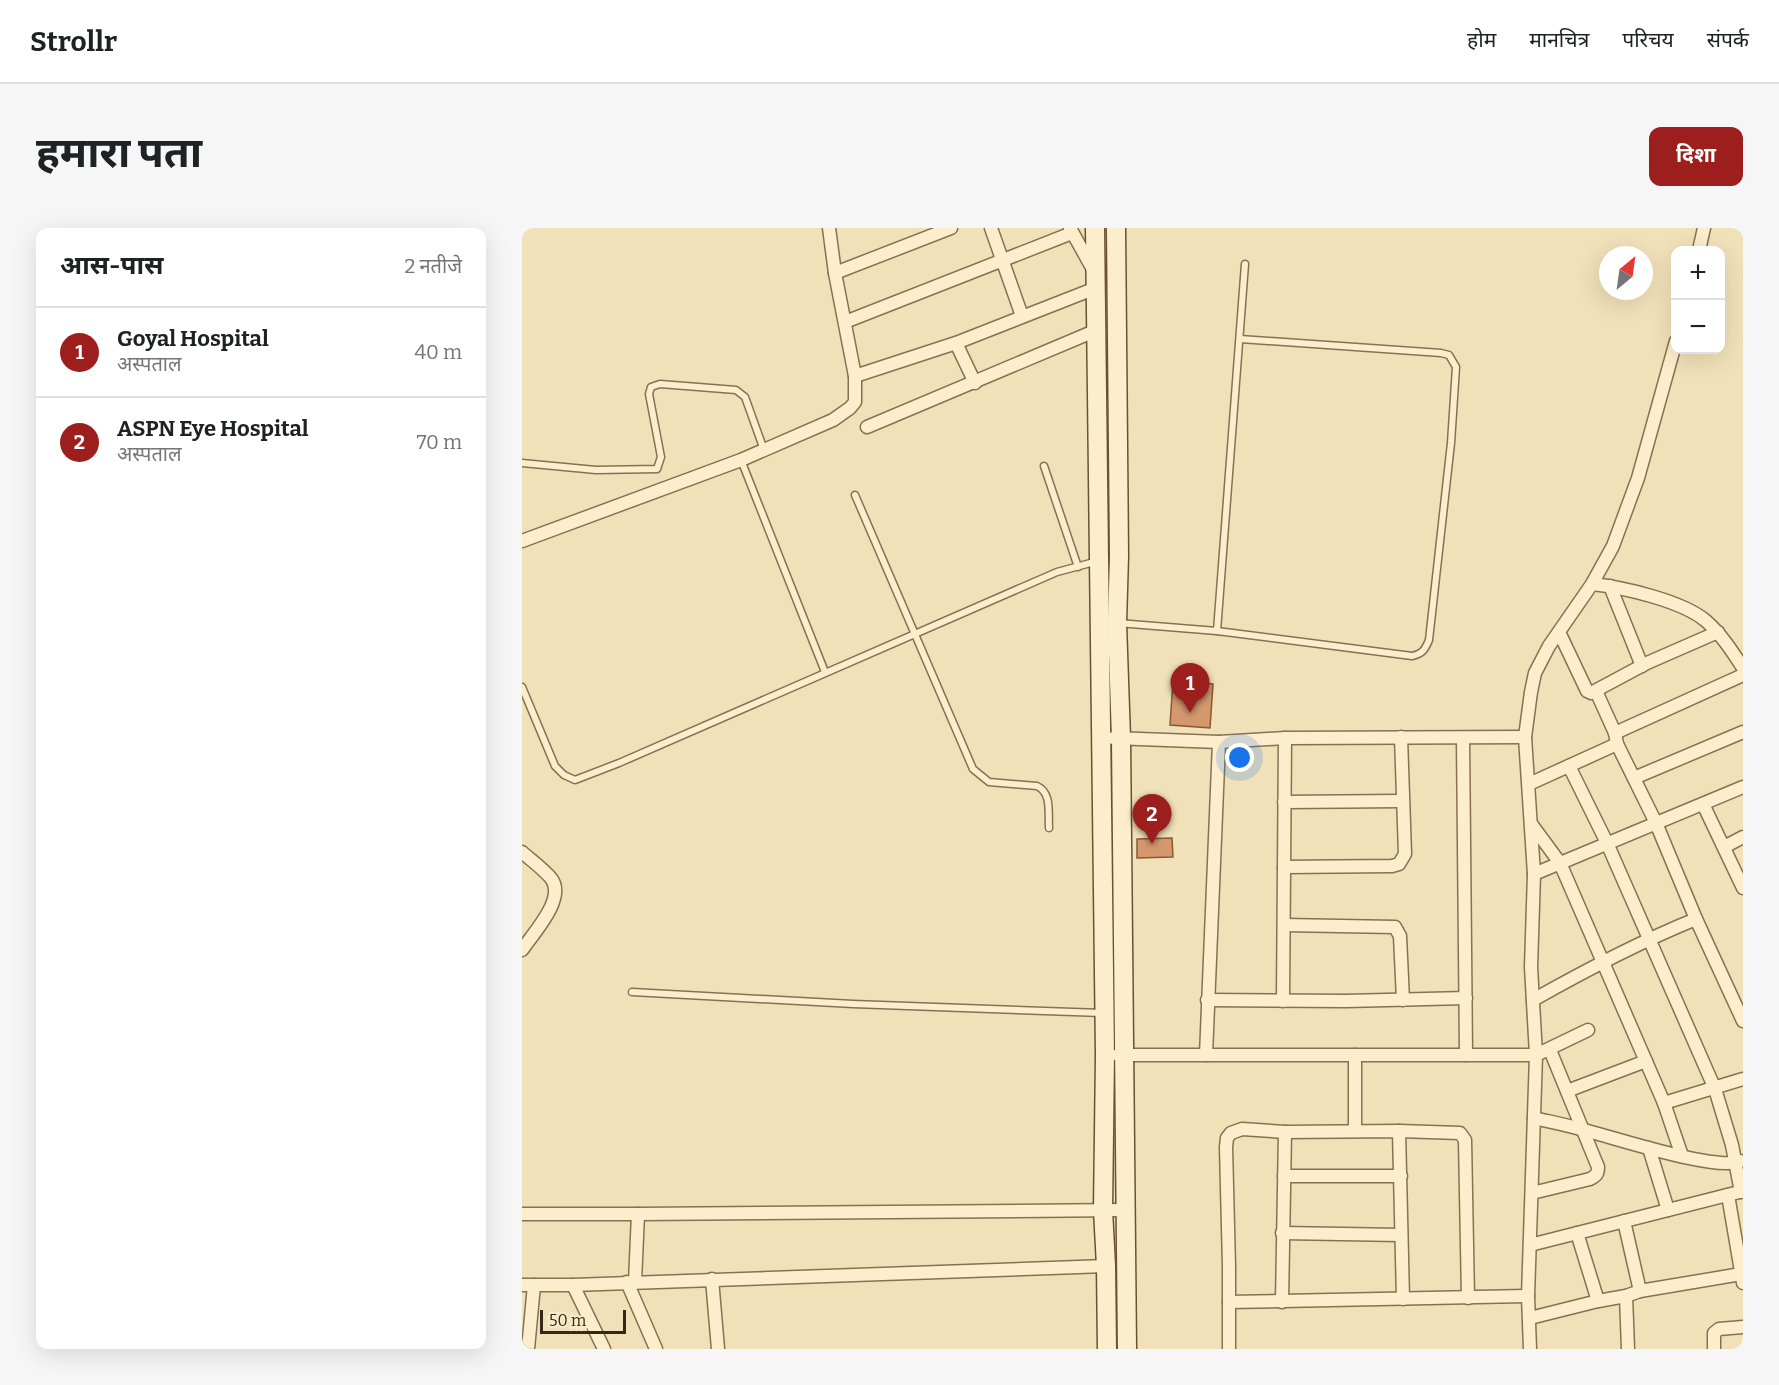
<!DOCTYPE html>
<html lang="hi">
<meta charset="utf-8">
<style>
:root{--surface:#fff;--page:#f6f6f6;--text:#202124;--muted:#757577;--line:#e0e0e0;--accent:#9c1f1e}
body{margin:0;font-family:Bitter,"Noto Sans Devanagari",serif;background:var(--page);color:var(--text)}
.controls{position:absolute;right:18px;top:18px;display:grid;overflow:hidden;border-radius:12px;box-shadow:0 6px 24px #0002}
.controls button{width:54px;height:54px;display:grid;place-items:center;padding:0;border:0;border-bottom:2px solid var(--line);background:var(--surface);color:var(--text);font:30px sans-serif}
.compass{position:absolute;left:1077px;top:18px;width:54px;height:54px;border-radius:50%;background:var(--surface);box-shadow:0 6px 24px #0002;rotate:29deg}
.scale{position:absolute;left:18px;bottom:15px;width:86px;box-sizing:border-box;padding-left:6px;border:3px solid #362819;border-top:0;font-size:16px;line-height:21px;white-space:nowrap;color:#362819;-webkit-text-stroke:4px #f8ebc9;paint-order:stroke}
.you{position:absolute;left:718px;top:530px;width:21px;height:21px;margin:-15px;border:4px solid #fff;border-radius:50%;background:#1a73e8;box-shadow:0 0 0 9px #1a73e833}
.badge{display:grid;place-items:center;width:39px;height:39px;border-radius:50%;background:var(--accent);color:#fff;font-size:20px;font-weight:700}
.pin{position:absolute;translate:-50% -50px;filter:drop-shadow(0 2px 3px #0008)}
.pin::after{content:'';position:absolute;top:32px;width:21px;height:18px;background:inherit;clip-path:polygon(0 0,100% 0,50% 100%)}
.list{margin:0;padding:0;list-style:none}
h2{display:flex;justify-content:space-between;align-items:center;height:78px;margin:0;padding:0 24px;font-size:26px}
h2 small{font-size:20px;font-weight:400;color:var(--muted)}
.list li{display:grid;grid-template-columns:39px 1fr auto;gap:18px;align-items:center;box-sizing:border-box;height:90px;padding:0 24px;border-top:2px solid var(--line)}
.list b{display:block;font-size:22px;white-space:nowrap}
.list p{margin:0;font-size:20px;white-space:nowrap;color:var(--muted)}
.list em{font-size:20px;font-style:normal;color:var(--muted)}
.map{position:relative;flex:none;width:1221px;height:1121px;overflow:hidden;border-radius:12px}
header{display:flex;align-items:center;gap:36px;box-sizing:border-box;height:84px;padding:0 30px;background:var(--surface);border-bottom:2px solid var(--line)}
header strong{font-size:28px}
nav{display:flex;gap:33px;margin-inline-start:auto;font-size:21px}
.intro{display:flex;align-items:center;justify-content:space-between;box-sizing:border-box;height:144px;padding:0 36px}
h1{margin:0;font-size:42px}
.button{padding:15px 27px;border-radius:12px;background:var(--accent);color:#fff;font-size:21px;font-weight:700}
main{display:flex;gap:36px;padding:0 36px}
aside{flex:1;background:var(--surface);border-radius:12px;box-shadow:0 6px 24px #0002}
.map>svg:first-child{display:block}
</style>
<header>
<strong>Strollr</strong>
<nav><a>होम</a><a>मानचित्र</a><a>परिचय</a><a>संपर्क</a></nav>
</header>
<div class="intro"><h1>हमारा पता</h1><a class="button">दिशा</a></div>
<main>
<aside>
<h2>आस-पास<small>2 नतीजे</small></h2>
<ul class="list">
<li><span class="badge">1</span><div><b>Goyal Hospital</b><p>अस्पताल</p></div><em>40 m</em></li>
<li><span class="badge">2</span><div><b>ASPN Eye Hospital</b><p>अस्पताल</p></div><em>70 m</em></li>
</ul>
</aside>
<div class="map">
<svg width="1221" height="1121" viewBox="0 0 1221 1121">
<rect width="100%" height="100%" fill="#f1e1b9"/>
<!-- building -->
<g fill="#d3986c" stroke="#895937" stroke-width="1.5">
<path d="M651,453L691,456L688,500L648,497Z"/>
<path d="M650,610L651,629L615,630V611Z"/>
</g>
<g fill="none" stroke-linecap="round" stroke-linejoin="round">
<defs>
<g id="lane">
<path d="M219,232L303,444"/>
<path d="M0,235L74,242L135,241L139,229L127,166L129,159L138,156L214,162L223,169L242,222"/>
<path d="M522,238L556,339"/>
<path d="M333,267L451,541L467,554L515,558C530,565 526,584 527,600"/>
<path d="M596,395L695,403L723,36"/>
<path d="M695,403L890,428C900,426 903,422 907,412L929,215L934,139L927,127L919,125L718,111"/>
<path d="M0,459L33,538L42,547L53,552L97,535L535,344L576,333"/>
<path d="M110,764L331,776L580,785"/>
</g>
<g id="street">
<path d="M469,0L500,88"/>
<path d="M548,0L573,45"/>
<path d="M1177,22L1182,0"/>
<path d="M313,45L429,0"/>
<path d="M323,94L550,5"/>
<path d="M434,115L453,155"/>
<path d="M333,148L434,115L574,60"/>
<path d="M345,199L575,102"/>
<path d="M0,313L219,232L311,192L328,180L333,174V148L313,45L307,0"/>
<path d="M1070,356C1100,359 1161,373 1184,393C1199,406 1210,423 1221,440"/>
<path d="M1088,358L1120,438"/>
<path d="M1037,404L1065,463L1069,465L1125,435L1196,404"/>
<path d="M1074,463L1093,505L1095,516L1134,595L1174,691L1221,793"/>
<path d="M1093,505L1221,447"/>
<path d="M591,510L697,514L763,510L1003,509"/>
<path d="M941,510L944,827"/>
<path d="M1047,538L1085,615L1193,861L1210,917L1219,964"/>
<path d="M1112,550L1221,504"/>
<path d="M1007,556L1095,516"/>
<path d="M762,574L880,573"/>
<path d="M1181,576L1221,660"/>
<path d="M1010,597L1038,635L1142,875L1160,928"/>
<path d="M1202,619L1221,609"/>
<path d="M0,624C9,632 20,640 28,649C46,669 12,704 0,722"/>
<path d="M762,639L870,638L877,636L883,626L879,509"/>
<path d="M1012,646L1221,559"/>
<path d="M762,697L873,699L878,708L881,772"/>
<path d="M685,772L824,773L944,770"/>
<path d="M1011,772C1064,742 1117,714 1174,691"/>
<path d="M761,773L763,510"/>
<path d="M596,827H1014L1066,802"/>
<path d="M684,827L697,514"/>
<path d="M1045,863L1124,833"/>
<path d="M1142,875L1221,851"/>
<path d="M1012,890C1029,894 1045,897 1062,902C1090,909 1196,944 1218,933"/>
<path d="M833,903V827"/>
<path d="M877,903L881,1071"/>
<path d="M1127,920L1146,982"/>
<path d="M762,948H879"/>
<path d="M1010,965L1068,951C1074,948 1076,946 1076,939L1028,822"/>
<path d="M1206,967L1221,1055"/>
<path d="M0,986H116L603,982"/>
<path d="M1102,993L1118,1063"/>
<path d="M760,1005L879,1007"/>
<path d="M1055,1005L1076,1073"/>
<path d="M1008,1017L1221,963"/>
<path d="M190,1051L196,1121"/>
<path d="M105,1054L134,1121"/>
<path d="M113,1054L116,986"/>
<path d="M0,1057H51L584,1038"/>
<path d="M51,1057L82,1121"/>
<path d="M1104,1068L1106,1121"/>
<path d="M707,1074L1006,1068"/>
<path d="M760,1074L763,904"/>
<path d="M1008,1090L1076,1073L1104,1068L1118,1063L1219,1046"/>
<path d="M6,1121L12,1057"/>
<path d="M707,1121V1039L704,919L705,910L709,905L720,901L763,904L877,903L938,905L943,912L946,1070"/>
<path d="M1008,1121L1006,1068L1014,827L1009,739L1012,646L1003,509L1009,464L1013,445L1027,418L1070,356L1091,318L1116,250L1154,113"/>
<path d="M1192,1121V1105L1197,1101L1221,1099"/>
</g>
<g id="secondary">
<path d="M573,0L583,827L581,982L584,1038L585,1121"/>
<path d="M594,0L597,328L595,395L599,510L605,1121"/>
</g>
</defs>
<!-- lane casing -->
<use href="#lane" stroke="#887053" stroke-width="9"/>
<!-- street casing -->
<use href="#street" stroke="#887053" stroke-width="15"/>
<!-- secondary casing -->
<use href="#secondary" stroke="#6a5136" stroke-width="21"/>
<!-- lane -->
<use href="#lane" stroke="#fceecd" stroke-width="6"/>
<!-- street -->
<use href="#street" stroke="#fceecd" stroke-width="12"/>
<!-- secondary -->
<use href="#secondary" stroke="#fceecd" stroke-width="18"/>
</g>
</svg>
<div class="controls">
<button>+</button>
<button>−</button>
</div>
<svg class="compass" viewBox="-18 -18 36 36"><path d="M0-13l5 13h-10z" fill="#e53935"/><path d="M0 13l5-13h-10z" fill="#757577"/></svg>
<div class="scale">50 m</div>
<div class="you"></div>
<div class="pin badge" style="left:668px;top:485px">1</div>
<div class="pin badge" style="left:630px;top:616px">2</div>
</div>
</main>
